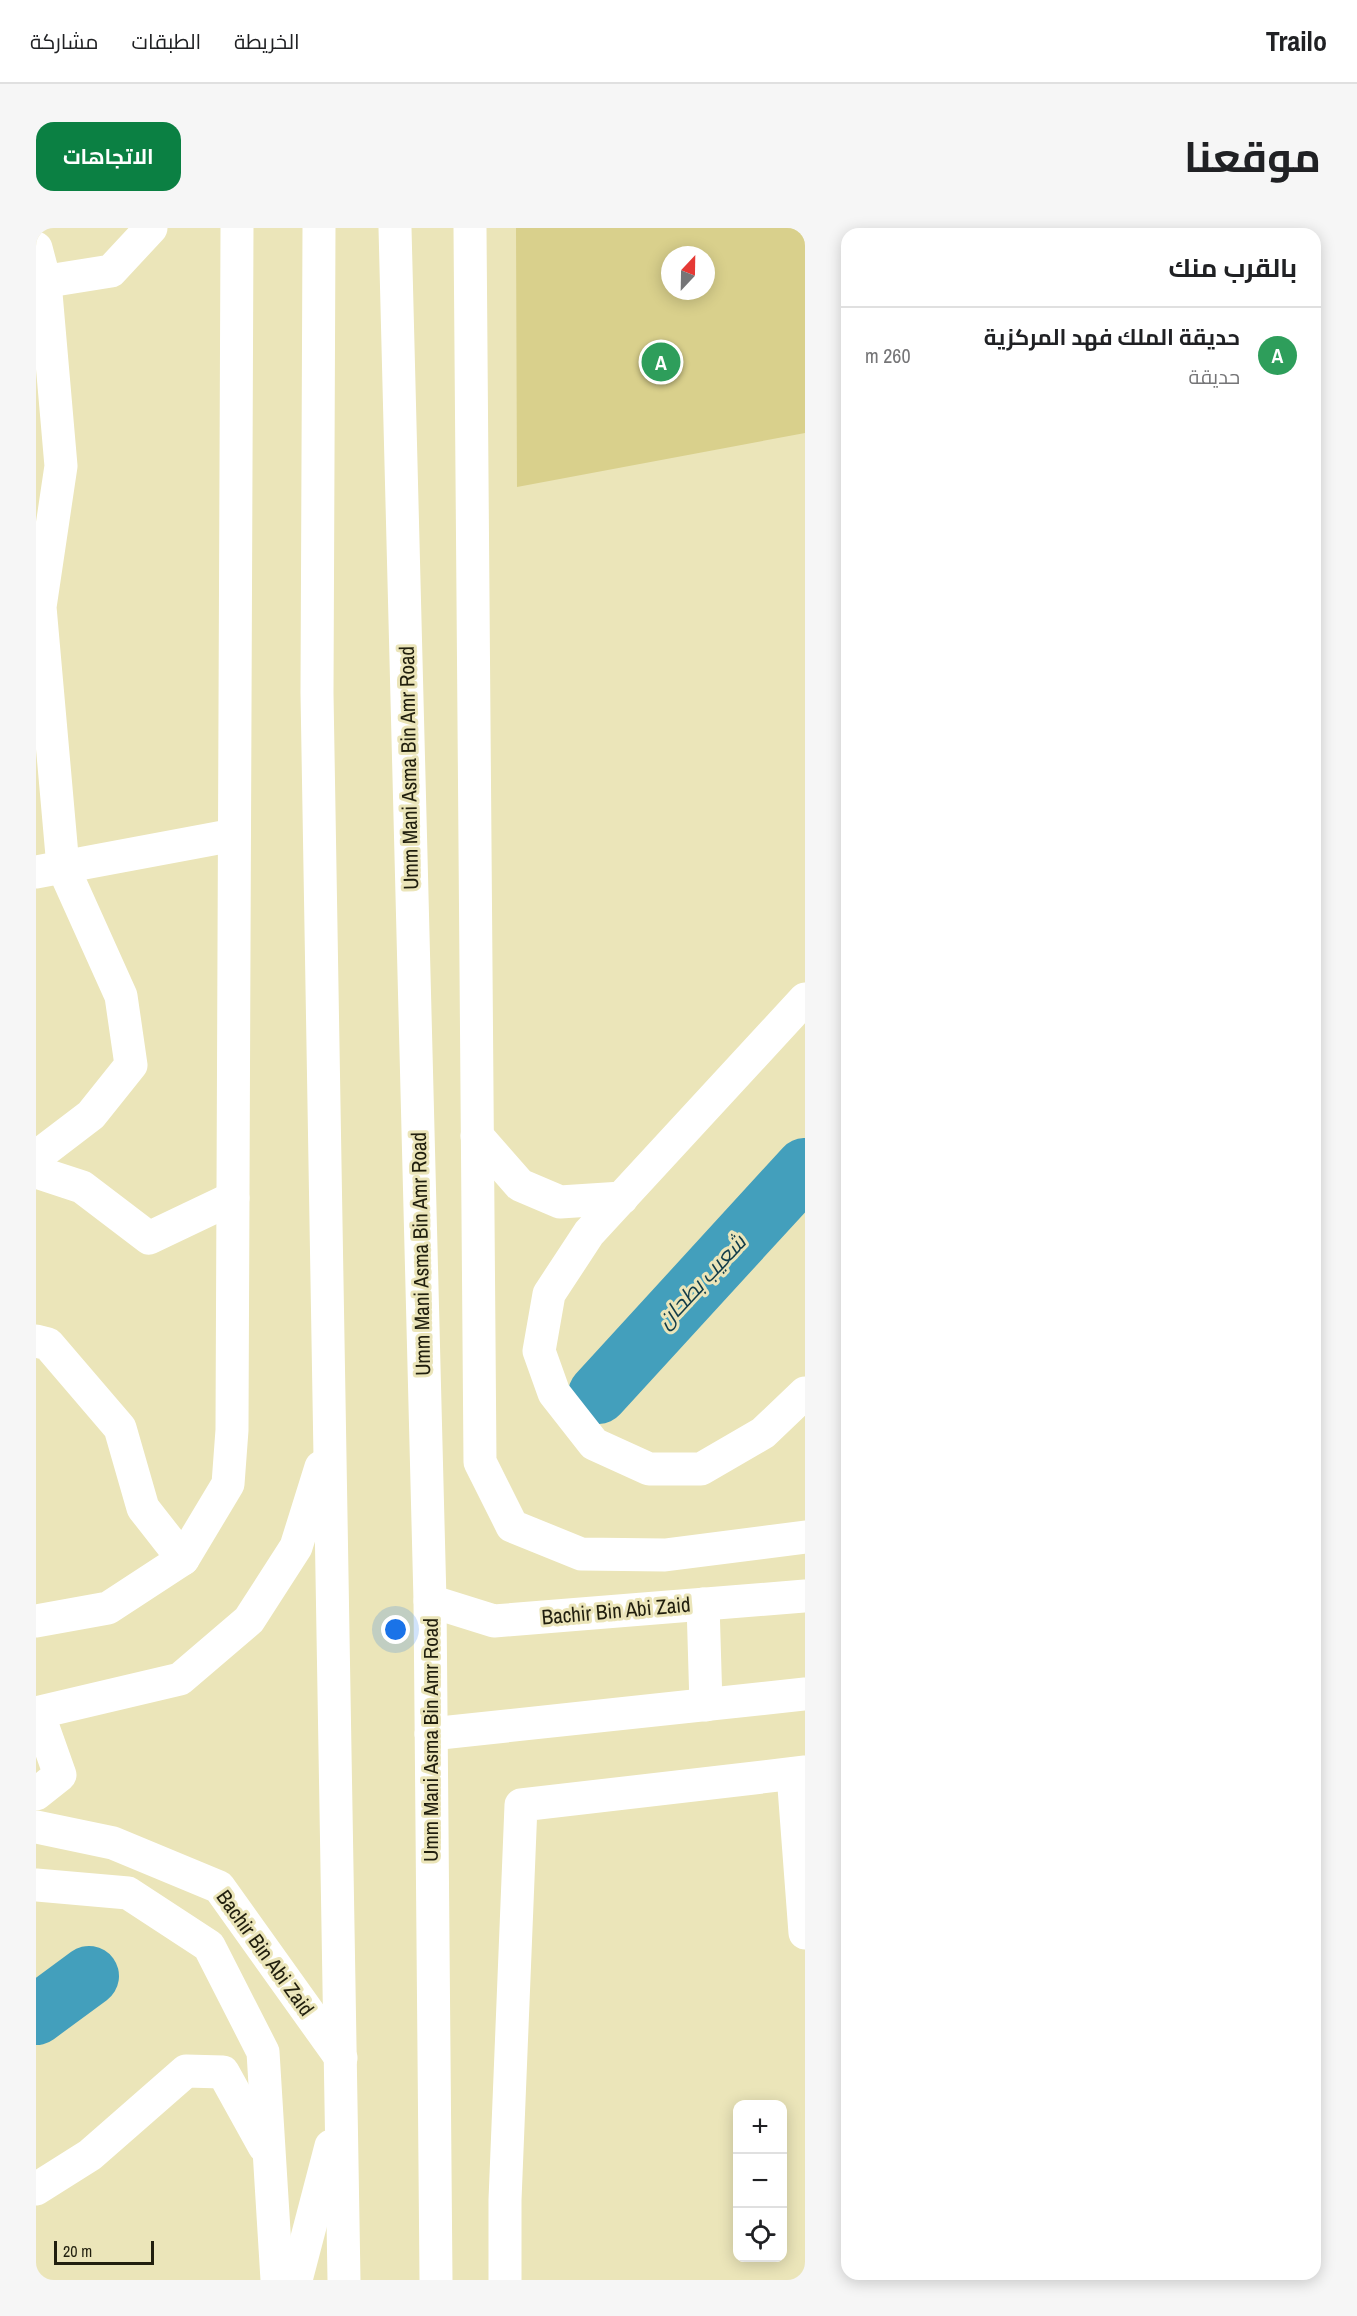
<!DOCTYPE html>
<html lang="ar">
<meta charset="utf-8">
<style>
:root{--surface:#fff;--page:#f6f6f6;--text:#202124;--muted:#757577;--line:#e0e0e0;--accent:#0b8043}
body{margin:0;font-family:"Archivo Narrow",Cairo,sans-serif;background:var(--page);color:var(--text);direction:rtl}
.controls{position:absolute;right:18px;bottom:18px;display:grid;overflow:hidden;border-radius:12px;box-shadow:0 3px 15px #0003}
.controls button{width:54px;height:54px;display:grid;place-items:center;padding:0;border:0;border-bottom:2px solid var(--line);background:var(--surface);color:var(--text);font:30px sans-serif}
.compass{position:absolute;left:625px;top:18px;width:54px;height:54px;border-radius:50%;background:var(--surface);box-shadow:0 3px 15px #0003;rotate:22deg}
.scale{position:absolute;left:18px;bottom:15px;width:100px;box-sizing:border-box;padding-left:6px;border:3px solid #211f0e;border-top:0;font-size:16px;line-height:21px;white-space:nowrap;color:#211f0e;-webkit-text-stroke:4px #ebe5b9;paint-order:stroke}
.you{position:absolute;left:360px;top:1402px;width:21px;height:21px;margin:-15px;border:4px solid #fff;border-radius:50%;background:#1a73e8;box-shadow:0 0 0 9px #1a73e833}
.badge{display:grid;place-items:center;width:39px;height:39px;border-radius:50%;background:var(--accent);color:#fff;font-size:20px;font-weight:700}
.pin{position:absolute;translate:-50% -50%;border:3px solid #fff;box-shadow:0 2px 6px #0006}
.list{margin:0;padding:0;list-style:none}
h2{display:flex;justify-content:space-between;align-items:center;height:78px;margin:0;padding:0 24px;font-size:26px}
h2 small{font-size:20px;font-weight:400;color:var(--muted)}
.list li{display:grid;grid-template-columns:39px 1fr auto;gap:18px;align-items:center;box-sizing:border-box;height:96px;padding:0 24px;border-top:2px solid var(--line)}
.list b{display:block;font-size:22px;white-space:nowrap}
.list p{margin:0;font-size:20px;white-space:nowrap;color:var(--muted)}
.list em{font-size:20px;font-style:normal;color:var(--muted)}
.icon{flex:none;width:33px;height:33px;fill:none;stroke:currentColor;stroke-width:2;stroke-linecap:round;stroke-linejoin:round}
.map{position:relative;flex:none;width:769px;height:2052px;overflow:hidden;direction:ltr;border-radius:18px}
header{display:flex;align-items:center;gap:36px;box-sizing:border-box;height:84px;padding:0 30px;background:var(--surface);border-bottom:2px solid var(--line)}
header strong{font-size:28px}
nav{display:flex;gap:33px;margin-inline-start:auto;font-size:21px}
.intro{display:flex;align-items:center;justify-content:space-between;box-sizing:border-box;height:144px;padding:0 36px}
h1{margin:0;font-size:42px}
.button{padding:15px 27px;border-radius:18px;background:var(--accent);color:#fff;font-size:21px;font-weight:700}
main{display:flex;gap:36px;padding:0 36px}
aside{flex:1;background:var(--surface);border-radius:18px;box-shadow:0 3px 15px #0003}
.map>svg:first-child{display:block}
</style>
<header>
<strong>Trailo</strong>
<nav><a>الخريطة</a><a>الطبقات</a><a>مشاركة</a></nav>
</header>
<div class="intro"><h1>موقعنا</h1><a class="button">الاتجاهات</a></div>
<main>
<aside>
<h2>بالقرب منك<small></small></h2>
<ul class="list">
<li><span class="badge" style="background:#2e9e5b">A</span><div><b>حدیقة الملك فهد المركزية</b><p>حديقة</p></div><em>260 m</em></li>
</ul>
</aside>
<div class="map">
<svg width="769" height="2052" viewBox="0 0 769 2052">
<rect width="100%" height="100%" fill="#ebe5b9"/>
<!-- green -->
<path fill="#d9d08c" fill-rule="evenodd" d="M480,0H769V205L481,259ZM634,27H670V63H634Z"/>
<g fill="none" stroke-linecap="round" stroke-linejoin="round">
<!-- river -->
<g stroke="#439fbc" stroke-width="60">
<path d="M562,1166L769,940"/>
<path d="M0,1787L53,1748"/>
</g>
<!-- minor -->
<g stroke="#fff" stroke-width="33">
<path d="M434,0L444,1234L476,1298L545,1326L629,1327L769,1309"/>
<path d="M0,20L9,54L25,238L4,379L27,639L85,768L95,837L55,887L0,929"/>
<path d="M0,55L75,43L115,0"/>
<path d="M0,644L198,607"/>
<path d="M769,771L553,1005L513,1066L503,1123L518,1165L558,1216L613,1241H665L727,1205L769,1165"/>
<path d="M441,908L484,957L524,974L586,970"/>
<path d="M0,944L46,959L113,1010L197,970"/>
<path d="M0,1113L12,1116L84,1200L107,1280L147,1331"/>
<path d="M0,1393L72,1380L147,1331L192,1256L196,1202L201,0"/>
<path d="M757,1546L769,1705"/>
<path d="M0,1657L92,1665L173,1718L227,1824L241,2052"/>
<path d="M0,1961L54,1927L150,1843L187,1844L228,1918"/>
<path d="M469,2052V1972L485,1577L769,1544"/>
</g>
<!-- major -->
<g stroke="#fff" stroke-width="33">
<path d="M283,0L281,465L308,2052"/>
<path d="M359,0L394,1373L400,2052"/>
<path d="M394,1373L458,1393L769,1368"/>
<path d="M667,1376L670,1477"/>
<path d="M0,1485L144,1451L213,1392L260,1319L285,1239"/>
<path d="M395,1506L769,1466"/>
<path d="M0,1566L24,1547L2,1485"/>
<path d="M0,1599L77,1615L183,1659L305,1830"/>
<path d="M260,2052L295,1918"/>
</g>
</g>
<g text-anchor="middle" stroke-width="6" stroke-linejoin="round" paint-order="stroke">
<!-- street labels -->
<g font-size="21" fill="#211f0e" stroke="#ebe5b9">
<text transform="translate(373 540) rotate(-91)" y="7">Umm Mani Asma Bin Amr Road</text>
<text transform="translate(385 1026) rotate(-91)" y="7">Umm Mani Asma Bin Amr Road</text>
<text transform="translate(580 1383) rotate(-5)" y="7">Bachir Bin Abi Zaid</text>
<text transform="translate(395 1512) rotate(-90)" y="7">Umm Mani Asma Bin Amr Road</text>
<text transform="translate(229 1725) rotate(54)" y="7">Bachir Bin Abi Zaid</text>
</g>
<!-- water labels -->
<g font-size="22" font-style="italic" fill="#113b48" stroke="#ebe5b9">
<text transform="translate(665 1053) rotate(-47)" y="8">شعيب بطحان</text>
</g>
</g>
</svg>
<div class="controls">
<button>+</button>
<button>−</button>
<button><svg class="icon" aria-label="locate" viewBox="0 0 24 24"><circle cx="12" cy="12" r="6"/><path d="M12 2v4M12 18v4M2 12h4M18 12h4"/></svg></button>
</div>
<svg class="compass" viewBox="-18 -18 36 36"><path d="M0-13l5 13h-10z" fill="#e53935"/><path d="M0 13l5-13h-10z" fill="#757577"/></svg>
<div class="scale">20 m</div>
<div class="you"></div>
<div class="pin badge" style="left:625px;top:134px;background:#2e9e5b">A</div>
</div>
</main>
